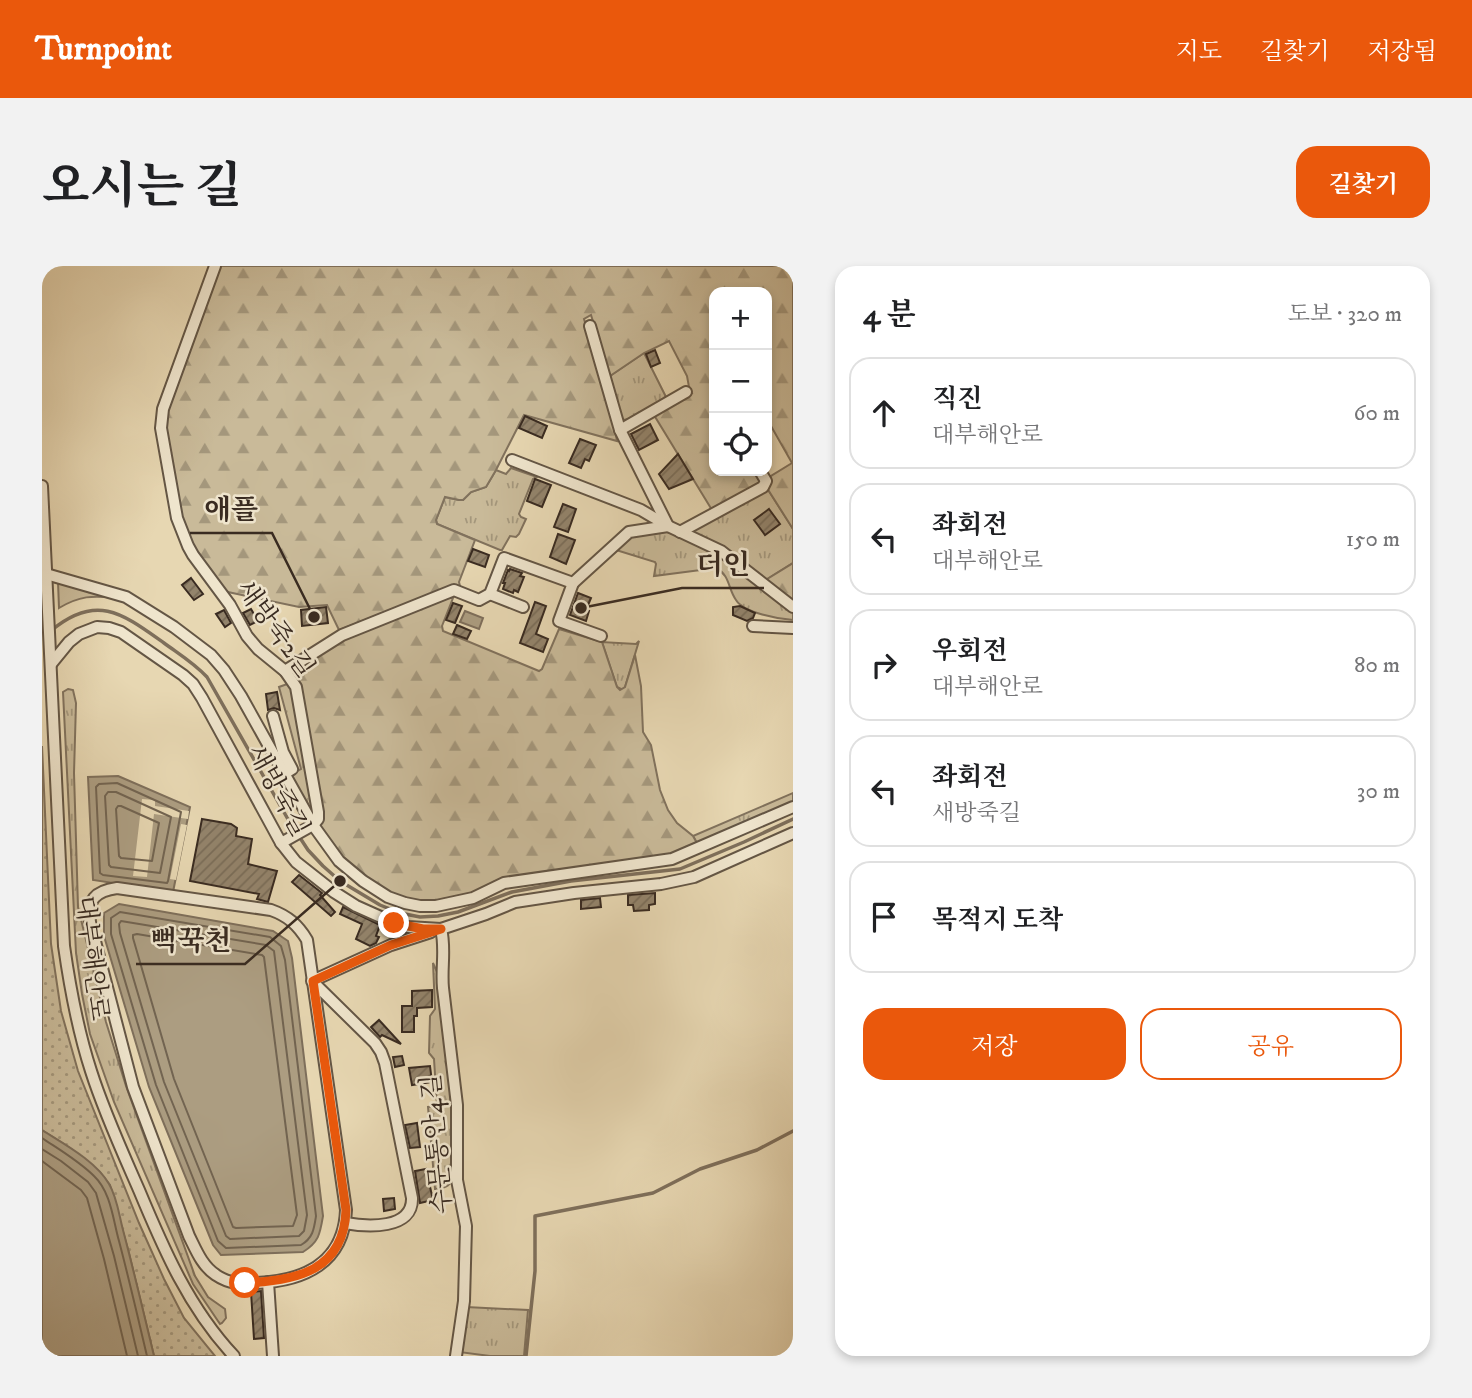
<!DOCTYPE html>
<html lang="ko">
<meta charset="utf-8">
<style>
:root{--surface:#fff;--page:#f2f2f2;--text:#202124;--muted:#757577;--line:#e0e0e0;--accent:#ea580c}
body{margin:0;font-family:"IM FELL DW Pica","Noto Serif KR",serif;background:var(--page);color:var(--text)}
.controls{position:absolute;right:21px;top:21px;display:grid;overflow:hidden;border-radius:14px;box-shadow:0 4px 10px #0003}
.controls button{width:63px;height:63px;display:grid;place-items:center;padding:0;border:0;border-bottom:2px solid var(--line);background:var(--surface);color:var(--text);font:35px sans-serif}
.stop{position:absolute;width:21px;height:21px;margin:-16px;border:5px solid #ea580c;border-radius:50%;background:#fff}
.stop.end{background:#ea580c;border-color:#fff;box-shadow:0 2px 7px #0008}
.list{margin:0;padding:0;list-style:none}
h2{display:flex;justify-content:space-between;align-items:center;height:91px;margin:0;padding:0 28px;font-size:30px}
h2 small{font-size:23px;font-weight:400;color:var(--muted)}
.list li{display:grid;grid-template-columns:46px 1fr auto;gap:21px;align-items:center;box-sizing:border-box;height:112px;margin:0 14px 14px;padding:0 14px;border:2px solid var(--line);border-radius:21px}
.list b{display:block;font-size:26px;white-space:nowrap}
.list p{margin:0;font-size:23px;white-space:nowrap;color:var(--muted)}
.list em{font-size:23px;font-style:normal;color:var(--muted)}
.actions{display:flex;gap:14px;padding:21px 28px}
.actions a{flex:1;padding:16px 0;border:2px solid var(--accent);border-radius:21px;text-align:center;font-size:24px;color:var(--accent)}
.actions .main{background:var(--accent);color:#fff}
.icon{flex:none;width:38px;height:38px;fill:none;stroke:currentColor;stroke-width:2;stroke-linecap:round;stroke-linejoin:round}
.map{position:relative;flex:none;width:751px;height:1090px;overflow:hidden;border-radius:21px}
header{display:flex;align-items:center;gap:42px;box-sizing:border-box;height:98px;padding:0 35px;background:var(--accent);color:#fff}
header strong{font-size:33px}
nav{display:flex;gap:38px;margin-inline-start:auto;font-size:24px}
.intro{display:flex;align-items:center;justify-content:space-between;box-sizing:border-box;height:168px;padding:0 42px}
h1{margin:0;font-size:49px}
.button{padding:18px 32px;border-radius:21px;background:var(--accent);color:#fff;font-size:24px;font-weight:700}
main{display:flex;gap:42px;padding:0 42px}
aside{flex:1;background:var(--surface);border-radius:21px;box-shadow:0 4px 10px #0003}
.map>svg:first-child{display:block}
</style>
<header>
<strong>Turnpoint</strong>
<nav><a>지도</a><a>길찾기</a><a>저장됨</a></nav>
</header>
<div class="intro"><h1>오시는 길</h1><a class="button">길찾기</a></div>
<main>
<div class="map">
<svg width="751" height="1090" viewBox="0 0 751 1090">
<defs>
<pattern id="grass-tufts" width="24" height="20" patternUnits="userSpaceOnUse" patternTransform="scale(1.75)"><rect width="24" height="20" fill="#c9ba99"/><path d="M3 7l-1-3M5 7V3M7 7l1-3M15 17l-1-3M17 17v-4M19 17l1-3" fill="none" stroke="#a4977c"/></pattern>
<pattern id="forest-firs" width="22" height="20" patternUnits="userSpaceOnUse" patternTransform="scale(1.75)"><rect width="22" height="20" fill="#c9ba99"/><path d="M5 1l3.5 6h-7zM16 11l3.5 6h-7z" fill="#a4977c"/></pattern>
<pattern id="park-dots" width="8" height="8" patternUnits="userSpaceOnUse" patternTransform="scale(1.75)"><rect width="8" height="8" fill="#c9ba99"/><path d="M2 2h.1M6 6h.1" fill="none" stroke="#a4977c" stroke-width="1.8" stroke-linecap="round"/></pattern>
<pattern id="building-hatch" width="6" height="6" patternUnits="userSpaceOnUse" patternTransform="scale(1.75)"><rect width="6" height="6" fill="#93846c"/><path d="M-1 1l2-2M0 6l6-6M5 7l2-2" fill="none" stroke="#796c58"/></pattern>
</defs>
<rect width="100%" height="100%" fill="#e7d7b2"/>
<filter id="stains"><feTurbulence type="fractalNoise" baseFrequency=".00286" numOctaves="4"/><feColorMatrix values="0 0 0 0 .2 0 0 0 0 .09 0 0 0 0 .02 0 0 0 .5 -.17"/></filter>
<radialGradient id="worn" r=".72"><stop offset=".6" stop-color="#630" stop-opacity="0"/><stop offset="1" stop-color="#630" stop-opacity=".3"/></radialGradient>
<!-- grass -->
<g fill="url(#grass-tufts)" stroke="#81725d" stroke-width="2">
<path d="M602,87L624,131L588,153L581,154L578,150L568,110Z"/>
<path d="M469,202L495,211L491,213L477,248L479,251L484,253L477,268L474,271L468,270L460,284H458L395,258L394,254L403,231L417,234H421L429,226L444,221L454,204L464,208Z"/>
<path d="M725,222L751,263V297L722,315L643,266Z"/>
<path d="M623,265L676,285L751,344V354C737,353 702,347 694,334C686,323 688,309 674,302L612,310L614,298L613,296L574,284L586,271Z"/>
<path d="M16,316L73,332C51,329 37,330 17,342Z"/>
<path d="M597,375L583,421L581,424L575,421L560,376L594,378Z"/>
<path d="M248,417L253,430L271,544H268L246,510L259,503L237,421Z"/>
<path d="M26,423L31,424L34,437L32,507L36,641L64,756L84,820L153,1010L166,1031L183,1043L184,1052L180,1057L178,1058L151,1018L72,836L48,768L40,728L34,687L21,426Z"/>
<path d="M751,527V537L656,579L651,570Z"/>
<path d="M391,697L396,708L412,839L411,913C407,921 402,922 393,923L386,841L395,840L392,793L387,787L388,750L393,743Z"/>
<path d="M424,1041L486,1044L482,1090H448L417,1086Z"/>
</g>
<!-- forest -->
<g fill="url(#forest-firs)" stroke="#81725d" stroke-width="2">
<path d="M177,0H751V263L725,222L729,210L750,197L725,153V26H672V205H712L719,218L670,244L612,149L650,127L647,121L645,110L627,75L602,87L568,110L549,49L542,53L568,138L575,175L482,149L454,204L444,221L429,226L421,234H417L403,231L394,254L395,258L433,274L417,316L418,320H412L297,364L285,339L257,341L186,326L180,321L153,285L139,251L124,164L125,143Z"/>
<path d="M751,297V336L722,315Z"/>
<path d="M398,332H411L400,360L401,365L497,405L500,403L517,363L560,376L575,421L578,424L583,421L593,389L599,420L601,466L609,479L618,524L626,544L635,557L651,570L656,579L629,591L460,615L429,630L378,638L347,629L299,593L276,562L249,405L303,371Z"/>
</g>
<!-- park -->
<path fill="url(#park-dots)" stroke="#81725d" stroke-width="2" d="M0,480L9,678L19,745L36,805L97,957L122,1013L142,1052L173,1090H112L87,987L68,919L58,906L28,882L0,864Z"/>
<!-- water -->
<g fill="#ac9d81" stroke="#7e6f5b" stroke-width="2">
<path d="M423,345L441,352L437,363L418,356Z"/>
<path d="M76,510L148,541L131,626L51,614L46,511Z"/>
<path d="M77,638L231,665L246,675L250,692L281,950C278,968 277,976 261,986L179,989L171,979L107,821L62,670V647Z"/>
<path d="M0,864C22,878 54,895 67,918C75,931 77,949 81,964C92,1006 102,1048 112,1090H0Z"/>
</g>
<!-- pier -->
<g fill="#e7d7b2">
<path d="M100,533L113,534V540L147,545L146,553L112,548L105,611L91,610Z"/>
<path d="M139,558L145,559L134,614L128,613Z"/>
</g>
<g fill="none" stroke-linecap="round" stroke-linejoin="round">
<!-- shore -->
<g stroke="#726451" stroke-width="2">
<path d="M75,517L139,546L126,615L125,617L61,609L58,607L54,521L57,518Z"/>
<path d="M66,526H74L129,551L118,607L69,601L67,599L63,530Z"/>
<path d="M76,540H79L117,557L110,595L79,592L77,590L74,543Z"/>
<path d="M78,646L228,671L239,680L243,694L274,950C272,963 271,972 259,979L184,982L176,975L114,819L69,668V652Z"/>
<path d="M79,655L224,679L232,685L265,949L262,965L257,970L188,973L184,970L122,816L78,667L77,658Z"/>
<path d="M95,668L220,689L222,691L255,949L251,960L194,962L191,961L132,813L91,672V669Z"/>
<path d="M0,872C18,884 37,895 52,910C69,926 71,954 77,975C87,1013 96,1052 105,1090"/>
<path d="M0,883L19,895L46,916L54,927L72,990L96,1090"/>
<path d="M0,895L39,924L45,932L62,993L85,1090"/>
</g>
<!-- stream -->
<g stroke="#7e6f5b" stroke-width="3.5">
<path d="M10,364C55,327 81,348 122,377C137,388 152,397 165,411L247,555L266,584L281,600L298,615L338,639L358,647L378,651L396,650L416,646L470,626L529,615L638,603L702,576L751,553"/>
<path d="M484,1090L493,1005V950L611,927L658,903L715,884L751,865"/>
</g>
</g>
<!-- building -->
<g fill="url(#building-hatch)" stroke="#392b21" stroke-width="2">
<path d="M613,84L618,97L609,101L604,88Z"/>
<path d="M483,150L505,160L500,172L477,162Z"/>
<path d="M608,158L616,174L597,184L589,168Z"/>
<path d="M538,173L554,179L547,195L543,193L539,202L527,197Z"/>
<path d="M636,188L651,213L627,223L617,208Z"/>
<path d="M493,213L509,219L500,241L485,235Z"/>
<path d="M521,238L534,243L526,266L512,261Z"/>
<path d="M727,243L738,258L723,269L712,254Z"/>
<path d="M516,268L533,274L524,298L508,291Z"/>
<path d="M431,283L447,289L443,301L426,295Z"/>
<path d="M468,303L480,307L478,310L482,311L476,326L472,324L471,327L461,323L463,317H461L466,304L467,305Z"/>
<path d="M149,312L161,328L152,334L140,319Z"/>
<path d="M536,327L549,332L544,344L547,345L544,355L528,349Z"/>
<path d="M493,336L504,340L494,368L506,373L501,386L478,377Z"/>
<path d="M411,337L420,340L413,357L404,354Z"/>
<path d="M698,340L713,347L711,352L705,355L691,349V341Z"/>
<path d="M284,341L286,357L260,360L259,344Z"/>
<path d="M209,343L216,355L208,359L201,347Z"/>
<path d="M182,344L189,357L183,361L174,348Z"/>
<path d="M415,359L429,365L425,373L411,368Z"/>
<path d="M235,426L238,444L232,442L226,444L224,428Z"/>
<path d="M160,553L189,558L195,562L194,570L210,573L206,598L235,605L226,636L215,633L217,628L148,615Z"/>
<path d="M257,609L280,627L278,629L293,646L289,650L250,616Z"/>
<path d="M613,627V638L607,639V644L592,645L591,639H586V629Z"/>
<path d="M558,632L559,641L539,643V634Z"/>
<path d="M301,641L338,659L334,670L337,671L334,677L328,680L314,673L320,658L298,648Z"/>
<path d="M390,724V741L375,742V750H372V766H360V740H370V725Z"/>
<path d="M337,754L359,778L340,769L338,771L329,761Z"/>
<path d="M360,790L362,799L353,801L351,791Z"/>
<path d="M388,800L390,816L370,819L367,802Z"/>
<path d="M375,857L378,881L368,882L363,859Z"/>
<path d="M384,903L391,934L378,937L373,905Z"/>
<path d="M352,932L353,943L342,945L341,933Z"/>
<path d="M219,1025L222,1072L212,1073L209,1026Z"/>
</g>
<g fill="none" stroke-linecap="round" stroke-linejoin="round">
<defs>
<g id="minor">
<path d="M173,0L121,143L119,162L135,252L146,280L151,289L188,339L205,370L216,383L243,405L254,421L276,546V553L271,559"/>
<path d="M548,60L578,164L625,258"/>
<path d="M578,164L644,126"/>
<path d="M470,194L599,244L626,260L679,285L751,341"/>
<path d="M0,220L22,680C28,722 36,765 49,805C62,846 80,885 97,924C122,984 147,1042 192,1090"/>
<path d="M638,266L721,221L724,215L718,205"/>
<path d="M4,308L84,331L132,361L169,389L182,404L199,430L271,559L297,595L321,615L346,631L363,637L378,640H394L431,632L462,617L630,593L751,541"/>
<path d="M531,317L517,355L559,370"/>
<path d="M448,328L481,341"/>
<path d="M711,360L751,362"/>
<path d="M9,398L27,376L37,368L55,361L67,362L79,366L141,409L151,418L160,432L239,577L254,596L292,626L314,640L352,657L366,661L399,663L444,648L473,636L532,627L619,618L652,611L751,567"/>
<path d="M243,405L300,369L412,324L437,334L448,328L462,292L531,317L587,266L626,260"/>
<path d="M231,450L241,486L250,503L242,508"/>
<path d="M239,577L271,559"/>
<path d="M75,622L229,644C246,650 256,659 265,674L304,944C302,997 262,1015 215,1017C200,1018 187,1018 174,1009C160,1000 154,984 147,970L91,821L48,656C45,634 53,625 75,622Z"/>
<path d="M399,663C404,682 399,702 401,722L415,839V914L424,960L422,1035L414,1090"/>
<path d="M303,957C325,961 371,964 370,932L343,797L339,786L333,777L270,715L349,679L389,666"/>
<path d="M226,1016L231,1090"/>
</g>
</defs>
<!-- minor casing -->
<use href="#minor" stroke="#645645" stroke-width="14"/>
<!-- minor -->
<use href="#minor" stroke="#efe5cd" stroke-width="10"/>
</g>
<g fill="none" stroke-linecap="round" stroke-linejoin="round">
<!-- route -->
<path stroke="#ea580c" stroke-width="9" d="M203,1017C254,1015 302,1005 304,944L271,715L349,679L399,663H381L352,657"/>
</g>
<g text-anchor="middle" stroke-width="5" stroke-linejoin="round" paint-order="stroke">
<!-- street labels -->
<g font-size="26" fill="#392b21" stroke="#efe5cd">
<text transform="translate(234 362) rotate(54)" y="9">새방죽2길</text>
<text transform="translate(237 524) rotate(61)" y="9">새방죽길</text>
<text transform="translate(51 692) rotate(83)" y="9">대부해안로</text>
<text transform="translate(394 878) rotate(-95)" y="9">수문통안4길</text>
</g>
</g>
<!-- callouts -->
<path fill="none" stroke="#392b21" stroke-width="2.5" d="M272 351L230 267H148M539 342L640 322H722M298 615L203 698H94"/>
<g fill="#392b21" stroke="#efe5cd" stroke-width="2.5">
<circle cx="272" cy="351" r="7"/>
<circle cx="539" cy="342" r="7"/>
<circle cx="298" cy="615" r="7"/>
</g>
<g font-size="28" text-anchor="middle" font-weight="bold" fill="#392b21" stroke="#efe5cd" stroke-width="5" stroke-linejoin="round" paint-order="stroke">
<text x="189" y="253">애플</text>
<text x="681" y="308">더인</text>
<text x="149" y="684">뻑꾹천</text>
</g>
<rect width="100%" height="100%" filter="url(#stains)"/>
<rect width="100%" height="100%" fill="url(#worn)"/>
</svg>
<div class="controls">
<button>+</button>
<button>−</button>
<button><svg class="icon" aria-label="locate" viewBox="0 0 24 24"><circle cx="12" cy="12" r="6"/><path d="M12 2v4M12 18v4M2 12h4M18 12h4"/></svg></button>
</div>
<div class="stop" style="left:203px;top:1017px"></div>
<div class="stop end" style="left:352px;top:657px"></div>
</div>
<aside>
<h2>4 분<small>도보 · 320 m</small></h2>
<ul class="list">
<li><svg class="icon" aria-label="ahead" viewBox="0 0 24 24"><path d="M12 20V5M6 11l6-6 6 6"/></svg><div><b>직진</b><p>대부해안로</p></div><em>60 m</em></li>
<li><svg class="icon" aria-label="left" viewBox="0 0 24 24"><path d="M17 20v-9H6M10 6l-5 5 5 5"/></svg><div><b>좌회전</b><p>대부해안로</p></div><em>150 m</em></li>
<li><svg class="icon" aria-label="right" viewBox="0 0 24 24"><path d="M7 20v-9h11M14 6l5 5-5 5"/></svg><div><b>우회전</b><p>대부해안로</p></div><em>80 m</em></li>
<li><svg class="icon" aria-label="left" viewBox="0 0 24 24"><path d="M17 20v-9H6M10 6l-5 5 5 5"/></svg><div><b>좌회전</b><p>새방죽길</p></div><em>30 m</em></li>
<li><svg class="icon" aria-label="arrive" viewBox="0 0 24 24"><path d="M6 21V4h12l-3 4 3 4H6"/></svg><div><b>목적지 도착</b></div></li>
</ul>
<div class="actions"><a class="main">저장</a><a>공유</a></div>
</aside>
</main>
